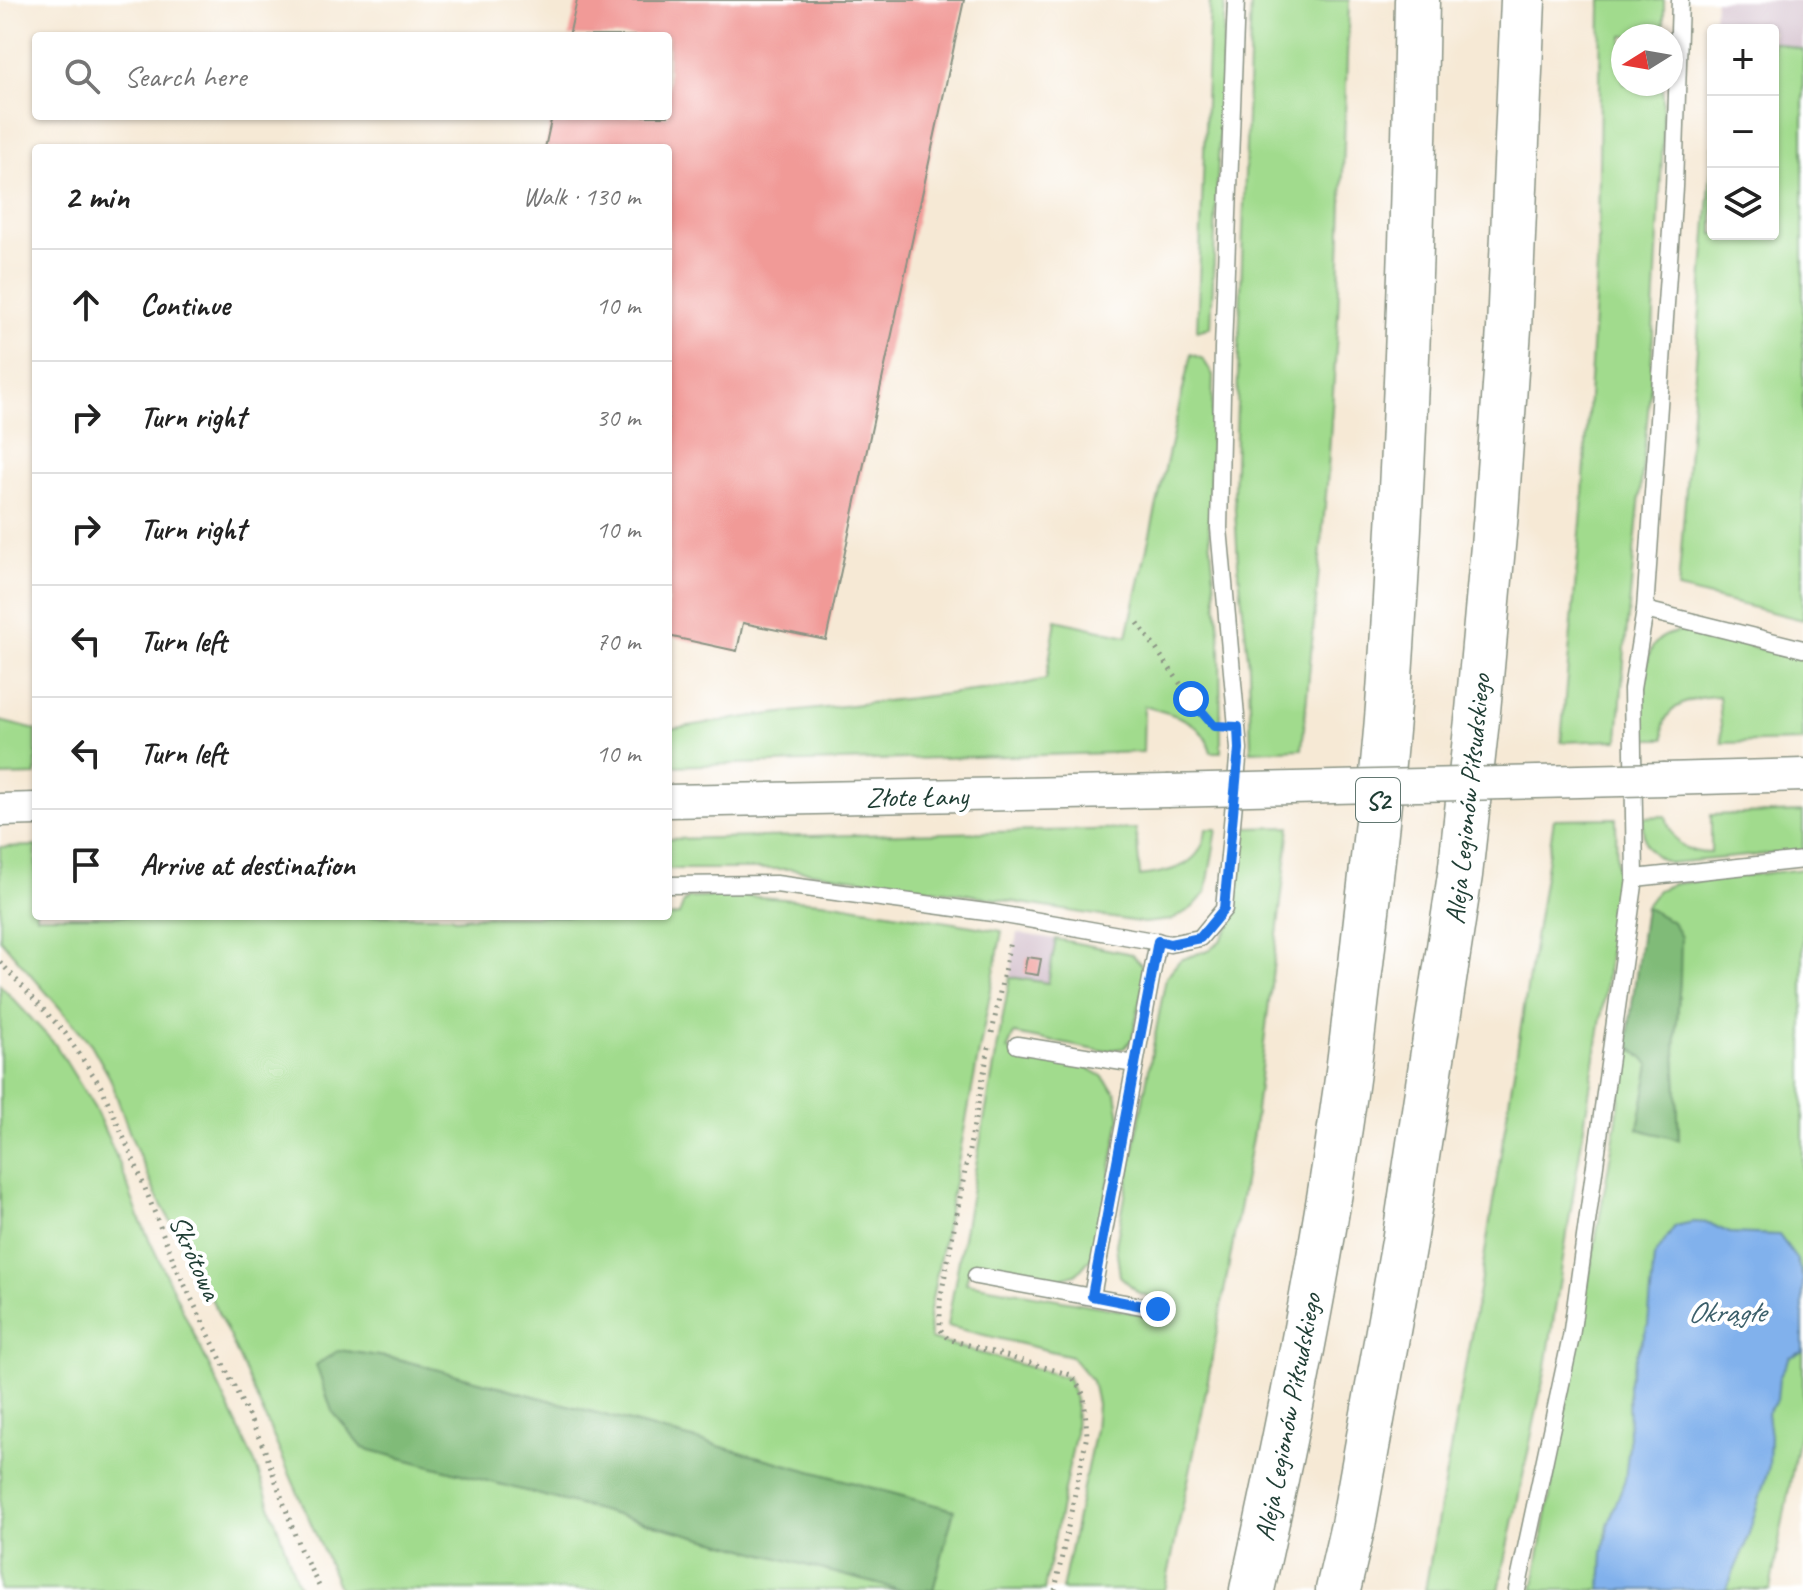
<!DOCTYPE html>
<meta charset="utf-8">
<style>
:root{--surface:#fff;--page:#f2f2f2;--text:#222;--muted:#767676;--line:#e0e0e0}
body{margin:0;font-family:Caveat,sans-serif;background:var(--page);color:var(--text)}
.controls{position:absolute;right:24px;top:24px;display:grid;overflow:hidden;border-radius:8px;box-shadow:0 2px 6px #0004}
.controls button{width:72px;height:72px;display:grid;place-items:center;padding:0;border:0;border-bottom:2px solid var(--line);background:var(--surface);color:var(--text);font:40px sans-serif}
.compass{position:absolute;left:1611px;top:24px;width:72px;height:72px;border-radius:50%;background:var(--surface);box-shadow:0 2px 6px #0004;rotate:259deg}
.stop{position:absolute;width:24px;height:24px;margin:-18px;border:6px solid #1a73e8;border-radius:50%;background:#fff}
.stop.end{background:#1a73e8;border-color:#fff;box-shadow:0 2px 8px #0008}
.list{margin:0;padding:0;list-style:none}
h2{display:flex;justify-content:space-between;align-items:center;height:104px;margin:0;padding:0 32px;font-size:34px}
h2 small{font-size:26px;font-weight:400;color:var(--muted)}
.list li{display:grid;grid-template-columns:52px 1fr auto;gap:24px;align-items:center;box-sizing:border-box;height:112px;padding:0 32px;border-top:2px solid var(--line)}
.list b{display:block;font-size:30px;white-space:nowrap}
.list em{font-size:26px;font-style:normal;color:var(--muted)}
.icon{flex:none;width:44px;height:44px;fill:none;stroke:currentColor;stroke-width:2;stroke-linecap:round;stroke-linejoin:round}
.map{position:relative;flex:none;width:1803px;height:1590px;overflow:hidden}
.search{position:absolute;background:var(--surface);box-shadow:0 2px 6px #0004;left:32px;top:32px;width:640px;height:88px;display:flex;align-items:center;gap:20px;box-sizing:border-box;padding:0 28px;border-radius:8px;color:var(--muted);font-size:30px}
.panel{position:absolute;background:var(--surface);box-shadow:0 2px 6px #0004;left:32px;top:144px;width:640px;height:776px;border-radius:8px}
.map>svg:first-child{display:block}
</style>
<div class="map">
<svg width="1803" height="1590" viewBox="0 0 1803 1590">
<rect width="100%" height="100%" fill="#fff"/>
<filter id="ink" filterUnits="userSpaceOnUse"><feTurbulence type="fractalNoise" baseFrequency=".0125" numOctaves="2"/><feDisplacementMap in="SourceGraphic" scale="16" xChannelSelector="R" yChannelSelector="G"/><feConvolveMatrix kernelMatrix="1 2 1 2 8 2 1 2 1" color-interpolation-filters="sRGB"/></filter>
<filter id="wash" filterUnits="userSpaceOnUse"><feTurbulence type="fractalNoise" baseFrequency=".006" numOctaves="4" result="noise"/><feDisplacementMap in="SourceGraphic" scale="32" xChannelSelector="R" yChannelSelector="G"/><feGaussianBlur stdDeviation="1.8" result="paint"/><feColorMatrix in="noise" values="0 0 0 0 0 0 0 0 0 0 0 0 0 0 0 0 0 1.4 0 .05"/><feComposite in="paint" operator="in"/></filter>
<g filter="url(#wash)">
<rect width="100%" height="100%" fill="#f6e9d5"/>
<!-- industrial -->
<g fill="#d1bdca">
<path d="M1715,0H1803V50L1773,42V30H1728L1714,26Z"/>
<path d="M1017,933L1056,939L1049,984L1010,977Z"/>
</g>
<!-- green -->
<g fill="#a1db8d" stroke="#608c60" stroke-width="2">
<path d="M1210,0H1225L1211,327L1197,331Z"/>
<path d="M1251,0H1349L1338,317L1327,484L1302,749L1251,751L1249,667L1238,563L1234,493Z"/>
<path d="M1601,0H1664V36H1623V84H1663V136L1650,391L1625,648L1618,740L1561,742L1582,511L1598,250Z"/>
<path d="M1773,42L1803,50V620L1678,589L1713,145V234H1773Z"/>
<path d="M1191,354L1203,359L1213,375L1209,527L1220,641L1221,752H1211C1202,718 1173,715 1144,706L1143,752L668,766V729L748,717L1016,686L1046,679L1056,620L1127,636Z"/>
<path d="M1688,631L1803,659V741L1722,743L1719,696C1701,696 1668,703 1664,725C1663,729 1664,734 1664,739H1642C1643,720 1643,657 1654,645C1662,634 1675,632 1688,631Z"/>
<path d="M0,721L36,730V775L0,776Z"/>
<path d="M1803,812V851L1670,863C1645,854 1642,841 1643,817L1666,816C1672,842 1684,853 1711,853V815Z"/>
<path d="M1616,818L1617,887L1604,999L1546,1367L1499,1590H1425L1480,1284L1554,819Z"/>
<path d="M1290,827L1254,1127L1200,1424L1165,1590H1062L1095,1429L1097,1404L1092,1381L1071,1356L947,1326L1010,977L1048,983L1056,939L1132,954L1142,966L1144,983L1132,1040L1124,1048L1101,1051L1014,1034L1007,1050L1084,1066L1102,1076L1116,1093L1120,1118L1096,1252L1078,1273L1053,1281L971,1264L966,1283L1164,1318L1167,1302L1139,1293L1120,1276L1116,1245L1166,977L1180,960L1210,949L1221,940L1233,920L1244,828Z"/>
<path d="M1136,829L1140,876C1171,871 1203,867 1206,829H1217L1206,893L1192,908L1172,920L1144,923L959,893L790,869H668V839Z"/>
<path d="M36,846V916H451L456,919L485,916H664L665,918L679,915L684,902L689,898L746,896L834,903L1002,931L929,1315L930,1339L1068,1378L1076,1403L1075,1436L1044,1590H933L953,1510L398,1359L339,1350L363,1448L900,1590H340L233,1344L195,1265L156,1195L130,1134L110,1078L91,1044L0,939V847Z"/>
<path d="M1803,869V1414L1770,1590H1533L1616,1125L1627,1043L1650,1065L1638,1129L1679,1139L1675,1050L1680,978L1672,922L1645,907L1658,890L1672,884Z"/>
<path d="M0,985L55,1044L95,1109L121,1167L140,1220L255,1463L296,1579L301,1590H0Z"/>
</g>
<!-- forest -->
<g fill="#80bb78" stroke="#507c56" stroke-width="2">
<path d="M1645,907L1672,922L1681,937L1680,978L1675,1050L1679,1140L1638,1129L1650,1065L1627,1043Z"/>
<path d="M339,1350L398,1359L954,1510L933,1590H900L363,1448L332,1411L316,1365Z"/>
</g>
<!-- water -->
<path fill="#81b1ec" stroke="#507790" stroke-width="2" d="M1693,1222L1709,1223L1729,1233L1779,1235L1796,1258L1803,1278V1352L1790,1357L1779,1378L1777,1400L1767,1413L1770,1436L1769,1467L1745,1546L1726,1590H1601L1603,1553L1608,1525L1625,1479L1629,1444L1628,1385L1637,1354L1648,1325L1654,1257L1675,1226Z"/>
<g id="blocks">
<!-- building -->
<g fill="#f19a97">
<path d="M577,0H964L826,640L743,623L737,651L668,636V148H545L552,116H668V36H569Z"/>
<path d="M1027,957L1041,959L1038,975L1024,973Z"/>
</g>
</g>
</g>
<g filter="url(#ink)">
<use href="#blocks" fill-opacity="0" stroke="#8a9384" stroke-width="2"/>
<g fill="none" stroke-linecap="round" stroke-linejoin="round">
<defs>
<g id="lane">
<path d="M1645,610L1803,649"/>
<path d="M1635,878L1803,860"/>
<path d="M668,885L776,884L993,913L1170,944L1200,938L1224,909L1239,749L1219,528L1223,349L1236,0"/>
<path d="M1017,1045L1135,1064"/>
<path d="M976,1276L1158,1309"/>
<path d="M1092,1296L1158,941"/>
<path d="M1517,1590L1571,1337L1635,878L1632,689L1645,610L1674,187L1680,0"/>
</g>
<g id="street">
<path d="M1665,779L1803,775"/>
<path d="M668,801L1167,791"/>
<path d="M0,810L36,809"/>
</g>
<g id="highway">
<path d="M1252,1590C1288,1428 1321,1264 1344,1100C1351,1055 1355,1009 1361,964C1371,873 1383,782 1389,692C1405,461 1413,231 1417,0"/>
<path d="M1338,1590L1353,1525L1404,1242L1460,875L1478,711L1496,513L1509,329L1523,0"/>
</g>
</defs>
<!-- lane casing -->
<use href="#lane" stroke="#8a9384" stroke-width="19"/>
<!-- street casing -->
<use href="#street" stroke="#8a9384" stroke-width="35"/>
<!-- highway casing -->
<use href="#highway" stroke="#8a9384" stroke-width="47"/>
<!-- path -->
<g stroke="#8a9384" stroke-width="5" stroke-dasharray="2 6" stroke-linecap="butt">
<path d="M1138,623L1191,699L1210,722"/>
<path d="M0,962L65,1033L102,1088L137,1168L176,1267L264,1448L300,1549L321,1590"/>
<path d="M992,1033L1010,941"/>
<path d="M989,1047L940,1301V1329L948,1339L1071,1375L1084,1395L1087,1435L1055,1590"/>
</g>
<!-- lane -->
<use href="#lane" stroke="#fff" stroke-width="16"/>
<!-- street -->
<use href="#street" stroke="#fff" stroke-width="32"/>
<!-- highway -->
<use href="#highway" stroke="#fff" stroke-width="44"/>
<defs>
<path id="street-bridge" d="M1167,791L1665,779"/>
</defs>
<!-- street-bridge casing -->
<use href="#street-bridge" stroke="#8a9384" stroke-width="35" stroke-linecap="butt"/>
<!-- street-bridge -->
<use href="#street-bridge" stroke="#fff" stroke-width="32"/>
</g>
</g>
<g fill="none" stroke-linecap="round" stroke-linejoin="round" filter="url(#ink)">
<!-- route -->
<path stroke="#1a73e8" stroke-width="10" d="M1158,1309L1092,1296L1158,941L1170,944L1200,938L1224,909L1239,749L1238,727L1214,726L1191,699"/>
</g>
<g text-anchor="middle" stroke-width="8" stroke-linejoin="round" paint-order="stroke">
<!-- shield labels -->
<rect fill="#fff" stroke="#627771" stroke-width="2" x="1356" y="778" width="44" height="44" rx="6"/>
<g font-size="26" font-weight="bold" fill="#1f3d34">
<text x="1378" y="809">S2</text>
</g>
<!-- street labels -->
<g font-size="28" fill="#1f3d34" stroke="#fff">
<text transform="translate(917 796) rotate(-1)" y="10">Złote Łany</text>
<text transform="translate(1467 799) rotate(-84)" y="10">Aleja Legionów Piłsudskiego</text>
<text transform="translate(196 1257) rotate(66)" y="10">Skrótowa</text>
<text transform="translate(1287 1417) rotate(-79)" y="10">Aleja Legionów Piłsudskiego</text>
</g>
<!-- water labels -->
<g font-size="30" font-style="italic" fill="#3c606b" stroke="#fff">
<text x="1726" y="1322">Okrągłe</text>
</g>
</g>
</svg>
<div class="controls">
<button>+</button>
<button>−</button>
<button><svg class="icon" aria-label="layers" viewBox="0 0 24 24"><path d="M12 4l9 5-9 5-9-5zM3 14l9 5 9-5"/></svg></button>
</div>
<svg class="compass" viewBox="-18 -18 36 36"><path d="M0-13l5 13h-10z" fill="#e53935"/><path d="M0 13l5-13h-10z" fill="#767676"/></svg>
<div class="stop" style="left:1191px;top:699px"></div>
<div class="stop end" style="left:1158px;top:1309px"></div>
<div class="search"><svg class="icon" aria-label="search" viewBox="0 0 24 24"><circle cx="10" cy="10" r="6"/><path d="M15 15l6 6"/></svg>Search here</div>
<section class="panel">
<h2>2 min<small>Walk · 130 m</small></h2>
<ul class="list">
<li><svg class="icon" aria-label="ahead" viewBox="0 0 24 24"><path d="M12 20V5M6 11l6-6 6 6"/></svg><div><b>Continue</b></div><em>10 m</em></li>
<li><svg class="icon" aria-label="right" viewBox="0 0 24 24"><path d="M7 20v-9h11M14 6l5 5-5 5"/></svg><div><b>Turn right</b></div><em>30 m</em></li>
<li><svg class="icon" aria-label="right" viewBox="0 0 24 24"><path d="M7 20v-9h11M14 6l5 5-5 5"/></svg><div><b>Turn right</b></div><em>10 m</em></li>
<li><svg class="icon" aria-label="left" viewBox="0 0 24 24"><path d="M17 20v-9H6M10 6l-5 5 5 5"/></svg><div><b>Turn left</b></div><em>70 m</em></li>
<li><svg class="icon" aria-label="left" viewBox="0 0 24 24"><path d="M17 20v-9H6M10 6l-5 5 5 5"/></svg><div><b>Turn left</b></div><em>10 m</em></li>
<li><svg class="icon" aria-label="arrive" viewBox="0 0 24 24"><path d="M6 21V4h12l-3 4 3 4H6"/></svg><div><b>Arrive at destination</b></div></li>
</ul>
</section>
</div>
